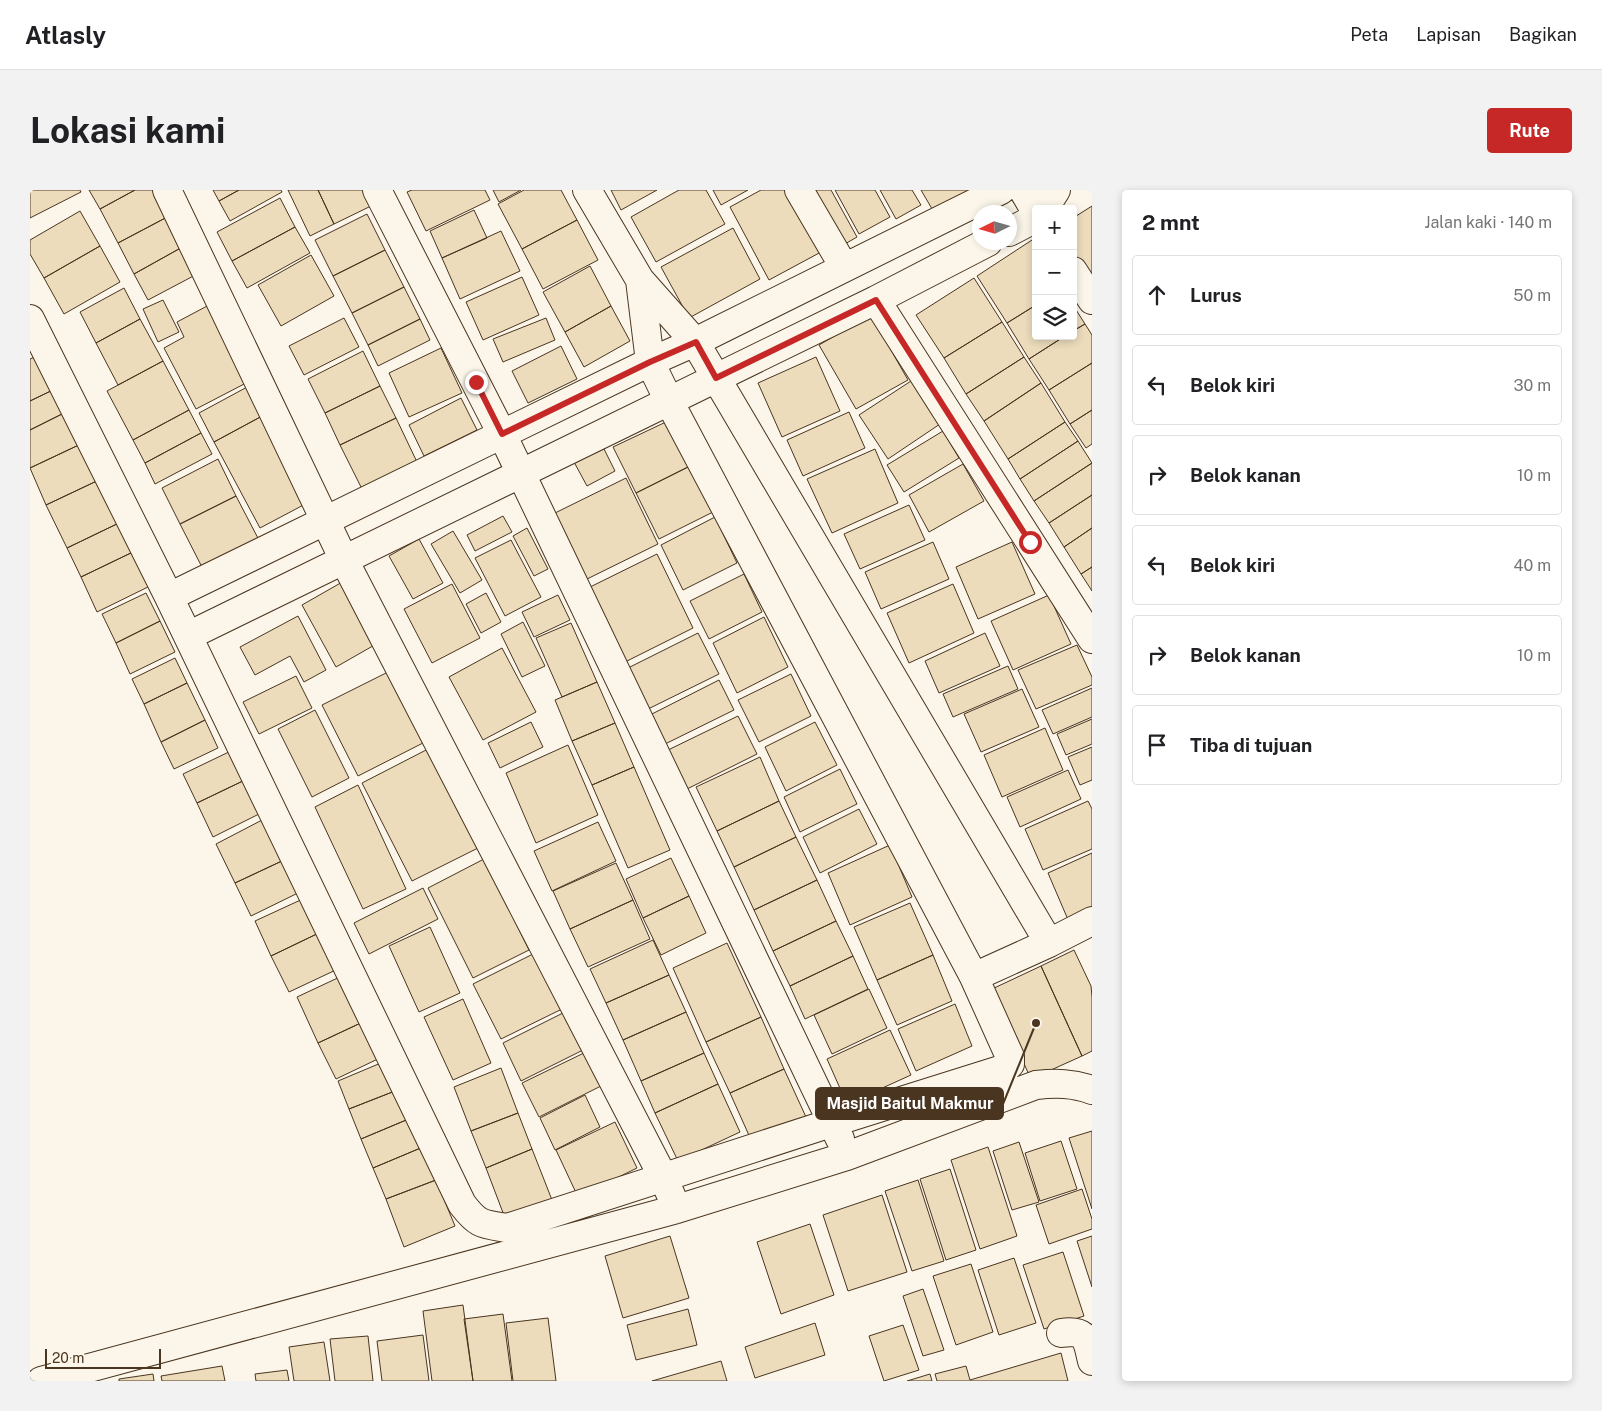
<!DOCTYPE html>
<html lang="id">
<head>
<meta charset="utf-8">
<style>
	:root { --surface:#fff; --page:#f2f2f2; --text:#202124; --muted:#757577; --line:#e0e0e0; --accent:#c62828 }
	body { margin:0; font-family:"Public Sans",sans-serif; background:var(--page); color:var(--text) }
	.controls { position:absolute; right:15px; top:15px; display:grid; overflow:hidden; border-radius:5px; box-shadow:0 2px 8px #0003 }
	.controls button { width:45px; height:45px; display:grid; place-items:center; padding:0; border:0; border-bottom:1px solid var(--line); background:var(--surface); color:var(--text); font:25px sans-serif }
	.compass { position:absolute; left:942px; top:15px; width:45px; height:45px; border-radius:50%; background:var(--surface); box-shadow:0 2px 8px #0003; rotate:265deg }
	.scale { position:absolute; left:15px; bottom:12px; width:116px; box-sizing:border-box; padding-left:5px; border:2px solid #4a3520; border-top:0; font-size:14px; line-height:18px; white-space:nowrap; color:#4a3520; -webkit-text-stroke:4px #fbf6e9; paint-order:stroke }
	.stop { position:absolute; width:15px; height:15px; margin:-11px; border:4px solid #c62828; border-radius:50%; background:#fff }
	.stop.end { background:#c62828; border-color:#fff; box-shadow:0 1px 5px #0008 }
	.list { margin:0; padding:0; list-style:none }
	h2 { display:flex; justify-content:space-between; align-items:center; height:65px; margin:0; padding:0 20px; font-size:21px }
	h2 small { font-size:16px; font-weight:400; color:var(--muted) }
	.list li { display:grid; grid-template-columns:32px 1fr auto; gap:15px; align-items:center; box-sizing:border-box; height:80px; margin:0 10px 10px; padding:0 10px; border:1px solid var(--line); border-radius:5px }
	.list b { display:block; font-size:19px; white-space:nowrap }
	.list em { font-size:16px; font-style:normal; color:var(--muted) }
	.icon { flex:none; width:28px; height:28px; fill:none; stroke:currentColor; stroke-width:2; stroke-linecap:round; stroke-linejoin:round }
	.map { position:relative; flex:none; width:1062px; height:1191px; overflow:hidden; border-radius:5px }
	header { display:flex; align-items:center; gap:30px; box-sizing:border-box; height:70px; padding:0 25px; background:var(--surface); border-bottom:1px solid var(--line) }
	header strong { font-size:24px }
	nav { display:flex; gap:28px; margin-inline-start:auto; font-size:18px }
	.intro { display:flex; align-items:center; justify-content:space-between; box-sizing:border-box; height:120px; padding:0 30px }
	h1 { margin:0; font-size:35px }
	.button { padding:12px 22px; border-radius:5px; background:var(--accent); color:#fff; font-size:18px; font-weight:700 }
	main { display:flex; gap:30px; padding:0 30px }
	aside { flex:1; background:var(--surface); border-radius:5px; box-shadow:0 2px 8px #0003 }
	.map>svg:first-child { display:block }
	.building { fill:#ecdcbc; stroke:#4a3520 }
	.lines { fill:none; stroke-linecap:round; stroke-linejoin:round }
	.street-casing { stroke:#4a3520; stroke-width:30 }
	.street { stroke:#fbf6e9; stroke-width:28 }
	.route { stroke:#c62828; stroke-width:6 }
	.leader { fill:none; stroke:#4a3520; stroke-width:2 }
	.callout-dot { fill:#4a3520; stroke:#fbf6e9; stroke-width:2 }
	.callout { fill:#4a3520; stroke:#4a3520; stroke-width:2 }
	.callout-label { font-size:16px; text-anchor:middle; font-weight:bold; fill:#fff }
</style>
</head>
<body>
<header>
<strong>Atlasly</strong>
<nav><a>Peta</a><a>Lapisan</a><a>Bagikan</a></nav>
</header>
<div class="intro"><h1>Lokasi kami</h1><a class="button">Rute</a></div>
<main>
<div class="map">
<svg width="1062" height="1191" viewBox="0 0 1062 1191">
	<rect width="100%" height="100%" fill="#fbf6e9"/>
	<!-- building -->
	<path class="building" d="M 0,0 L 50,0 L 51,2 L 0,28 Z
		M 59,0 L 105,0 L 70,19 Z
		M 105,0 L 127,0 L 141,25 L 88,53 L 70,19 Z
		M 183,0 L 209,0 L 189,11 Z
		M 209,0 L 251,0 L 252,2 L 200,31 L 189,11 Z
		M 258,0 L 288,0 L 304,34 L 280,46 Z
		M 288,0 L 333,0 L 341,16 L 304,34 Z
		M 382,0 L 455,0 L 460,10 L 396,41 L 377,2 Z
		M 463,0 L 491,0 L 469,12 Z
		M 494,0 L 531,0 L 547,30 L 492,59 L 468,14 Z
		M 581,0 L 627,0 L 591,20 Z
		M 649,0 L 676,0 L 695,34 L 626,72 L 601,27 Z
		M 683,0 L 718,0 L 691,15 Z
		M 731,0 L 757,0 L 791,62 L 739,90 L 700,17 Z
		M 783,0 L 801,0 L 827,47 L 808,58 Z
		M 805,0 L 845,0 L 860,27 L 829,44 Z
		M 850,0 L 882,0 L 891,15 L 866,29 Z
		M 891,0 L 947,0 L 905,24 Z
		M 250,8 L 265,37 L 202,71 L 187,42 Z
		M 1062,16 L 1062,100 L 1043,72 L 1043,28 Z
		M 444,20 L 457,48 L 412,68 L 400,41 Z
		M 50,21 L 70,56 L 14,88 L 0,64 L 0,50 Z
		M 337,24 L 355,60 L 303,86 L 285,50 Z
		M 141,25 L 156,55 L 104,84 L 88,53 Z
		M 547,30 L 568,70 L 513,99 L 492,59 Z
		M 265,37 L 280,63 L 217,98 L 202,71 Z
		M 703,38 L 730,89 L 659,128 L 631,77 Z
		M 471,41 L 490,81 L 430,109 L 412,68 Z
		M 1002,50 L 1006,56 L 1006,115 L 977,133 L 947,86 Z
		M 156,55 L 171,82 L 118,110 L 104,84 Z
		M 70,56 L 90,92 L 34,124 L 14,88 Z
		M 355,60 L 374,97 L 322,123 L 303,86 Z
		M 281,65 L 304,106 L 251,136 L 228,95 Z
		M 560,76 L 581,116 L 535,142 L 513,102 Z
		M 492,87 L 509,125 L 453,150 L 436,112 Z
		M 944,88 L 972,132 L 914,168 L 886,125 Z
		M 374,97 L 390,129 L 338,155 L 322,123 Z
		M 94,98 L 110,129 L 66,153 L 50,122 Z
		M 133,110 L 149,142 L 128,152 L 113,119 Z
		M 179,115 L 218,192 L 166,219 L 134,158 L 154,147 L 147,132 Z
		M 1006,115 L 1006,146 L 1035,146 L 999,169 L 977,133 Z
		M 1043,115 L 1055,134 L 1043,141 Z
		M 581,116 L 600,151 L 554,177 L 535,142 Z
		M 841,125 L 878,190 L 826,219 L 789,155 Z
		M 314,128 L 329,157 L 274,185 L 259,156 Z
		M 516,128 L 525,150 L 473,172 L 463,149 Z
		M 110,129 L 133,171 L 88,195 L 66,153 Z
		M 390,129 L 400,150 L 348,176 L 338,155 Z
		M 972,132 L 994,167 L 936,204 L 914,168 Z
		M 1055,134 L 1062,145 L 1062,173 L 1019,200 L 999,169 L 1035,146 L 1043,146 L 1043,141 Z
		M 531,156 L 547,189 L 498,213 L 482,181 Z
		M 411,158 L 432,203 L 379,227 L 359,183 Z
		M 333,161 L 350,196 L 295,223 L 278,189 Z
		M 11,164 L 27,198 L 0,211 L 0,169 Z
		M 786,167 L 810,221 L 752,247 L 728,193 Z
		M 994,167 L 1011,193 L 954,231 L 936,204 Z
		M 133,171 L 159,220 L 103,250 L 77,201 Z
		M 1062,173 L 1062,220 L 1040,234 L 1019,200 Z
		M 881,191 L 910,234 L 858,269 L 829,225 Z
		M 1011,193 L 1035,232 L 978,269 L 954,231 Z
		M 219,196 L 234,225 L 184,252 L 169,223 Z
		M 350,196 L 366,228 L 310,255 L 295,223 Z
		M 27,198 L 38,221 L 0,240 L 0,211 Z
		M 431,208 L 447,240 L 394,266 L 379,235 Z
		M 159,220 L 171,243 L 115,273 L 103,250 Z
		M 1062,220 L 1062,254 L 1056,258 L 1040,234 Z
		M 38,221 L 53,253 L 0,278 L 0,240 Z
		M 819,222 L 835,258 L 773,286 L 757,250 Z
		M 234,225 L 281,311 L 230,338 L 184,252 Z
		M 366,228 L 387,272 L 332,299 L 310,255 Z
		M 638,231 L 660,276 L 606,303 L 583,257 Z
		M 1035,232 L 1048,251 L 990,289 L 978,269 Z
		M 913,241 L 929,268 L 874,302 L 857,275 Z
		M 171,243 L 182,264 L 125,294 L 115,273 Z
		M 1048,251 L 1062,273 L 1004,311 L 990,289 Z
		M 53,253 L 71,289 L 16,315 L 0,278 Z
		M 573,257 L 585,281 L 557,296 L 544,272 Z
		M 845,259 L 868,313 L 802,343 L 777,289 Z
		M 188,269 L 206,306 L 150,334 L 132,298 Z
		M 1062,273 L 1062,305 L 1019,333 L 1004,311 Z
		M 933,274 L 954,311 L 899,342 L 879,305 Z
		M 660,276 L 683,322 L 629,349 L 606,303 Z
		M 596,288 L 628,354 L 557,389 L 525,323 Z
		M 71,289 L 91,332 L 37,358 L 16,315 Z
		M 1062,305 L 1062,338 L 1034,357 L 1019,333 Z
		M 206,306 L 230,352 L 174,381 L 150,334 Z
		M 879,315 L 895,350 L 830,379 L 814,344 Z
		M 473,326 L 482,342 L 445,361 L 437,345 Z
		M 685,327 L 707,373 L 653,400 L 631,355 Z
		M 91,332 L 105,361 L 51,387 L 37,358 Z
		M 497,338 L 518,379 L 504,386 L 483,346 Z
		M 1062,338 L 1062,377 L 1051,384 L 1034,357 Z
		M 423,341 L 452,390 L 430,403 L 401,354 Z
		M 389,349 L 413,393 L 383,409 L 359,366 Z
		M 481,350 L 511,407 L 475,426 L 445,368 Z
		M 903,352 L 919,389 L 851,419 L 835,382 Z
		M 982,352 L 1005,404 L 948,429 L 926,377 Z
		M 105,361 L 122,395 L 67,422 L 51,387 Z
		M 627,364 L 663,438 L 593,473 L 556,399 Z
		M 1062,377 L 1062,401 L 1051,384 Z
		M 714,384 L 732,422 L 679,449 L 660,411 Z
		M 314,391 L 348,453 L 306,477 L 272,415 Z
		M 422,394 L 450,448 L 402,473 L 374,419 Z
		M 923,394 L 944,443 L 879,473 L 857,423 Z
		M 116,403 L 130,431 L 86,453 L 72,424 Z
		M 456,403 L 471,432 L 451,443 L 436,414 Z
		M 528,405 L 540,430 L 504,447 L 492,422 Z
		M 1019,405 L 1041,454 L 983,480 L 961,431 Z
		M 268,426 L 296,480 L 274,492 L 260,466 L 225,485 L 210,457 Z
		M 734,427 L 758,477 L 707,503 L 683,453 Z
		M 130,431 L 145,462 L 100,484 L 86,453 Z
		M 493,432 L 515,476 L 492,487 L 471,444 Z
		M 541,433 L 567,492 L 532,507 L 506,448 Z
		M 668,443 L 689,484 L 614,521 L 594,480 Z
		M 955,443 L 970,476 L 909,503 L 895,471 Z
		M 1047,455 L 1062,487 L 1062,495 L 1006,519 L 988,480 Z
		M 472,458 L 506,522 L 453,550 L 419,487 Z
		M 145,468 L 157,493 L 114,514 L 102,489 Z
		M 978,476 L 988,499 L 923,527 L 913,504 Z
		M 358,482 L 393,553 L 328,586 L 292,515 Z
		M 761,484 L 781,526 L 729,552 L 708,510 Z
		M 266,486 L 282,518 L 229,544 L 213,512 Z
		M 689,490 L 704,520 L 631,556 L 616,527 Z
		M 567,492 L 585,533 L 542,551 L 525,510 Z
		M 157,493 L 175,530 L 131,552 L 114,514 Z
		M 1062,498 L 1062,527 L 1023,544 L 1012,520 Z
		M 992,499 L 1009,537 L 951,562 L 934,524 Z
		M 285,520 L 319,588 L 282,607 L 248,539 Z
		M 708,526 L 727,564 L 655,600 L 636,561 Z
		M 1062,529 L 1062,554 L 1036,565 L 1027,544 Z
		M 175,530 L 188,558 L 144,579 L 131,552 Z
		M 501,532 L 513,557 L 470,578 L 458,553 Z
		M 785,532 L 807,575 L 756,601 L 735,557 Z
		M 585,533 L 604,577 L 562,595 L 542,551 Z
		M 1015,538 L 1033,580 L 972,607 L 954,565 Z
		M 538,555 L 568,625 L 506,653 L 476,583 Z
		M 1062,557 L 1062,590 L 1050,595 L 1038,567 Z
		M 398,559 L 448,658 L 382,691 L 332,593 Z
		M 203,560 L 217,589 L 167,613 L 153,584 Z
		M 730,567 L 749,611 L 687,641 L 666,597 Z
		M 604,577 L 640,660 L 598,678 L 562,595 Z
		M 810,579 L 827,614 L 770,642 L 754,607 Z
		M 1038,580 L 1051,609 L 990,637 L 977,607 Z
		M 217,589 L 233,622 L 183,647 L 167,613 Z
		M 328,595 L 376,699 L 333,719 L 285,617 Z
		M 749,611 L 766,647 L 704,677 L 687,641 Z
		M 1058,611 L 1062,619 L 1062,659 L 1013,680 L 995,639 Z
		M 829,619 L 847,654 L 790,683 L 773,647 Z
		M 234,629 L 254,670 L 205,693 L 186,654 Z
		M 568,632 L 586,671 L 522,701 L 504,661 Z
		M 766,647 L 787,690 L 724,720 L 704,677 Z
		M 860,655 L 882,707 L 820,735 L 798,683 Z
		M 1062,663 L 1062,721 L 1039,732 L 1018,683 Z
		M 641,668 L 659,706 L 613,728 L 596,689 Z
		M 454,669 L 499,760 L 443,788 L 398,698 Z
		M 254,670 L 270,702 L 221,726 L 205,693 Z
		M 586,673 L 603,710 L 540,739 L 523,701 Z
		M 787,690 L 806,731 L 743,761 L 724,720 Z
		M 393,698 L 408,729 L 339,764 L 324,733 Z
		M 659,706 L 676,743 L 631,765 L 613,728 Z
		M 277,707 L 293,741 L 241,766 L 225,731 Z
		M 603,710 L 620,749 L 558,777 L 540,739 Z
		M 880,713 L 903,765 L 847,790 L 824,737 Z
		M 806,731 L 823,766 L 760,796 L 743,761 Z
		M 400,737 L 430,803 L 389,822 L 359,756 Z
		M 293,741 L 310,778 L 259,802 L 241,766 Z
		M 623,750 L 639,785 L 576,813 L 560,779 Z
		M 697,753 L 731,827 L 676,852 L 643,778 Z
		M 1044,760 L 1061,796 L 1062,807 L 1062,861 L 1052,866 L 1011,776 Z
		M 507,762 L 534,818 L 471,849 L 443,794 Z
		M 903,765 L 922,811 L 867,835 L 847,790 Z
		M 823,766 L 838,799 L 775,829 L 760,796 Z
		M 1011,776 L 1052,866 L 1001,889 L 960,800 Z
		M 314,785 L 335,831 L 288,853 L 267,807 Z
		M 639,785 L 656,822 L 593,850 L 576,813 Z
		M 839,799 L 857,838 L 802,864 L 784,825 Z
		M 433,809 L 461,873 L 423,890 L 394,827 Z
		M 925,814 L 942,856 L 886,881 L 868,839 Z
		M 537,821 L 555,859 L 491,891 L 473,853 Z
		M 656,822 L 674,863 L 611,891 L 593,850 Z
		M 731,827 L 754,879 L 700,903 L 676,852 Z
		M 335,831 L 352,867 L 306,889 L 288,853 Z
		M 860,840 L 881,885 L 817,914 L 797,869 Z
		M 556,862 L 573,895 L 509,927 L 492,893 Z
		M 674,863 L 688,894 L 625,923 L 611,891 Z
		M 358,870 L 370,899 L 319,919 L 308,891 Z
		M 471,878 L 488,923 L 441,941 L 424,897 Z
		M 754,879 L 776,927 L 722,952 L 700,903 Z
		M 688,894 L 710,942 L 648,971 L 625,923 Z
		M 370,899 L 381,928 L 331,949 L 319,919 Z
		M 555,905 L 570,937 L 525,960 L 510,928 Z
		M 488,923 L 502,959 L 456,978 L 441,941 Z
		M 381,928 L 393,957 L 343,978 L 331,949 Z
		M 585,932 L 607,978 L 548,1007 L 526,960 Z
		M 1062,941 L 1062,1019 L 1039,948 Z
		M 1031,951 L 1047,999 L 1010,1011 L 995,963 Z
		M 989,952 L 1009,1012 L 982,1020 L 963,961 Z
		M 393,957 L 406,990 L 356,1009 L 343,978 Z
		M 958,957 L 987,1046 L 950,1059 L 921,970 Z
		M 502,959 L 522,1010 L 475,1028 L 456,978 Z
		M 920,979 L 946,1060 L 916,1070 L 890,989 Z
		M 406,990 L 425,1036 L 374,1057 L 356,1009 Z
		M 888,990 L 914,1071 L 882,1081 L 855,1001 Z
		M 1052,999 L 1062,1029 L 1062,1039 L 1019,1054 L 1006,1015 Z
		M 852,1005 L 877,1082 L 818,1101 L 793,1025 Z
		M 780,1034 L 804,1105 L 751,1124 L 727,1052 Z
		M 640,1046 L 659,1108 L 593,1128 L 575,1066 Z
		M 1062,1046 L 1062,1097 L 1047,1051 Z
		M 1033,1062 L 1054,1126 L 1014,1139 L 993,1075 Z
		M 984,1068 L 1006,1133 L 969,1145 L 948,1080 Z
		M 941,1074 L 963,1142 L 926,1155 L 903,1086 Z
		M 893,1099 L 914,1160 L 893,1166 L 873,1106 Z
		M 433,1115 L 443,1191 L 402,1191 L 393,1121 Z
		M 658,1119 L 667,1155 L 606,1170 L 597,1135 Z
		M 473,1124 L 482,1191 L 443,1191 L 434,1129 Z
		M 518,1128 L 526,1191 L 483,1191 L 476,1133 Z
		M 785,1133 L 795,1165 L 725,1188 L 715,1157 Z
		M 873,1135 L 889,1180 L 854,1191 L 839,1146 Z
		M 393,1145 L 399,1191 L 352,1191 L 347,1151 Z
		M 338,1146 L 343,1191 L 305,1191 L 300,1149 Z
		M 294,1152 L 300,1191 L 264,1191 L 259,1157 Z
		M 1031,1163 L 1038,1191 L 907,1191 L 905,1184 L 936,1176 L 940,1190 Z
		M 691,1171 L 697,1191 L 622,1191 Z
		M 192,1176 L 195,1191 L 132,1191 L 131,1186 Z
		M 257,1180 L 259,1191 L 226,1191 L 225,1184 Z
		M 123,1184 L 124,1191 L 89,1191 L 89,1189 Z
		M 900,1184 L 902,1191 L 877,1191 Z"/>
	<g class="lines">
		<!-- street casing -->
		<g class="street-casing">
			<path id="street" d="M 137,0 L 314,370 L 633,987 L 647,1019
				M 347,0 L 472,244 L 810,949
				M 557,0 L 610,90 L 665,152 L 1019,753
				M 769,0 L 814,77
				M 993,0 L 1006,22
				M 1014,19 L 1026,0
				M 979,42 L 1006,28
				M 1043,81 L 1062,110
				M 846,110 L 1062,449
				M 0,129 L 139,407 L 432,1014 C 448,1035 452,1034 477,1038 L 801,933 L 976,878 L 980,874 L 980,867 L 944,787 L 639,211 L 620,172 L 610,90
				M 139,407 L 620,172 L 665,152 L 971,0
				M 158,446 L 846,110 L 958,52
				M 944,787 L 1019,753 L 1062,731
				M 1031,1143 C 1057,1139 1057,1150 1062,1171
				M 11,1191 L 647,1019 L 817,966 L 1006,895 C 1026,893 1043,893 1062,900"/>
		</g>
		<!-- street -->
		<use href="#street" class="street"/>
	</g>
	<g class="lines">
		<!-- route -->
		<path class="route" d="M 446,192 L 472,244 L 620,172 L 666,152 L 686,188 L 846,110 L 1000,352"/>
	</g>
	<!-- callouts -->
	<path class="leader" d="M1006 833L973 914"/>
	<circle class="callout-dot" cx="1006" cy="833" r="5"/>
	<rect class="callout" x="786" y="898" width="187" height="31" rx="5"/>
	<g class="callout-label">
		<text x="880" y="919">Masjid Baitul Makmur</text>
	</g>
</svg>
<div class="controls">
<button>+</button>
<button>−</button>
<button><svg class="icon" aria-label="layers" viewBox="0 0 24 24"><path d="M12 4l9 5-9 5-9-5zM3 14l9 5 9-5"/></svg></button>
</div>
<svg class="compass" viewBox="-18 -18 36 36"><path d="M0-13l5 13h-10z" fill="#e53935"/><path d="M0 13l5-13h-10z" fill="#757577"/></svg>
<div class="scale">20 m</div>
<div class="stop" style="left:1000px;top:352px"></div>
<div class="stop end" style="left:446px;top:192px"></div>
</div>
<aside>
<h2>2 mnt<small>Jalan kaki · 140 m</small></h2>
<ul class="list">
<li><svg class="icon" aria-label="ahead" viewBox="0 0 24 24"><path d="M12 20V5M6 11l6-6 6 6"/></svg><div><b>Lurus</b></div><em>50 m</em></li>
<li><svg class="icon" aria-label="left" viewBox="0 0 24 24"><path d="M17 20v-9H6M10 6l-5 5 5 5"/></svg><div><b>Belok kiri</b></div><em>30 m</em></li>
<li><svg class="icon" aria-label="right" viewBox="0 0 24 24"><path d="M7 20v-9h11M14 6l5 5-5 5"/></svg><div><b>Belok kanan</b></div><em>10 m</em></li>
<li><svg class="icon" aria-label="left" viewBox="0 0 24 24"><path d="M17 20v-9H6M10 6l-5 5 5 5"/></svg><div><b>Belok kiri</b></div><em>40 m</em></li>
<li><svg class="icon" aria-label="right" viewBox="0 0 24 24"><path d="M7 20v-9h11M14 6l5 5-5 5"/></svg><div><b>Belok kanan</b></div><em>10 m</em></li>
<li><svg class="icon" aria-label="arrive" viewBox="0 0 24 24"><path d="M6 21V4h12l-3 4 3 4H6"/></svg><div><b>Tiba di tujuan</b></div></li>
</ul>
</aside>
</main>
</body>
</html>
